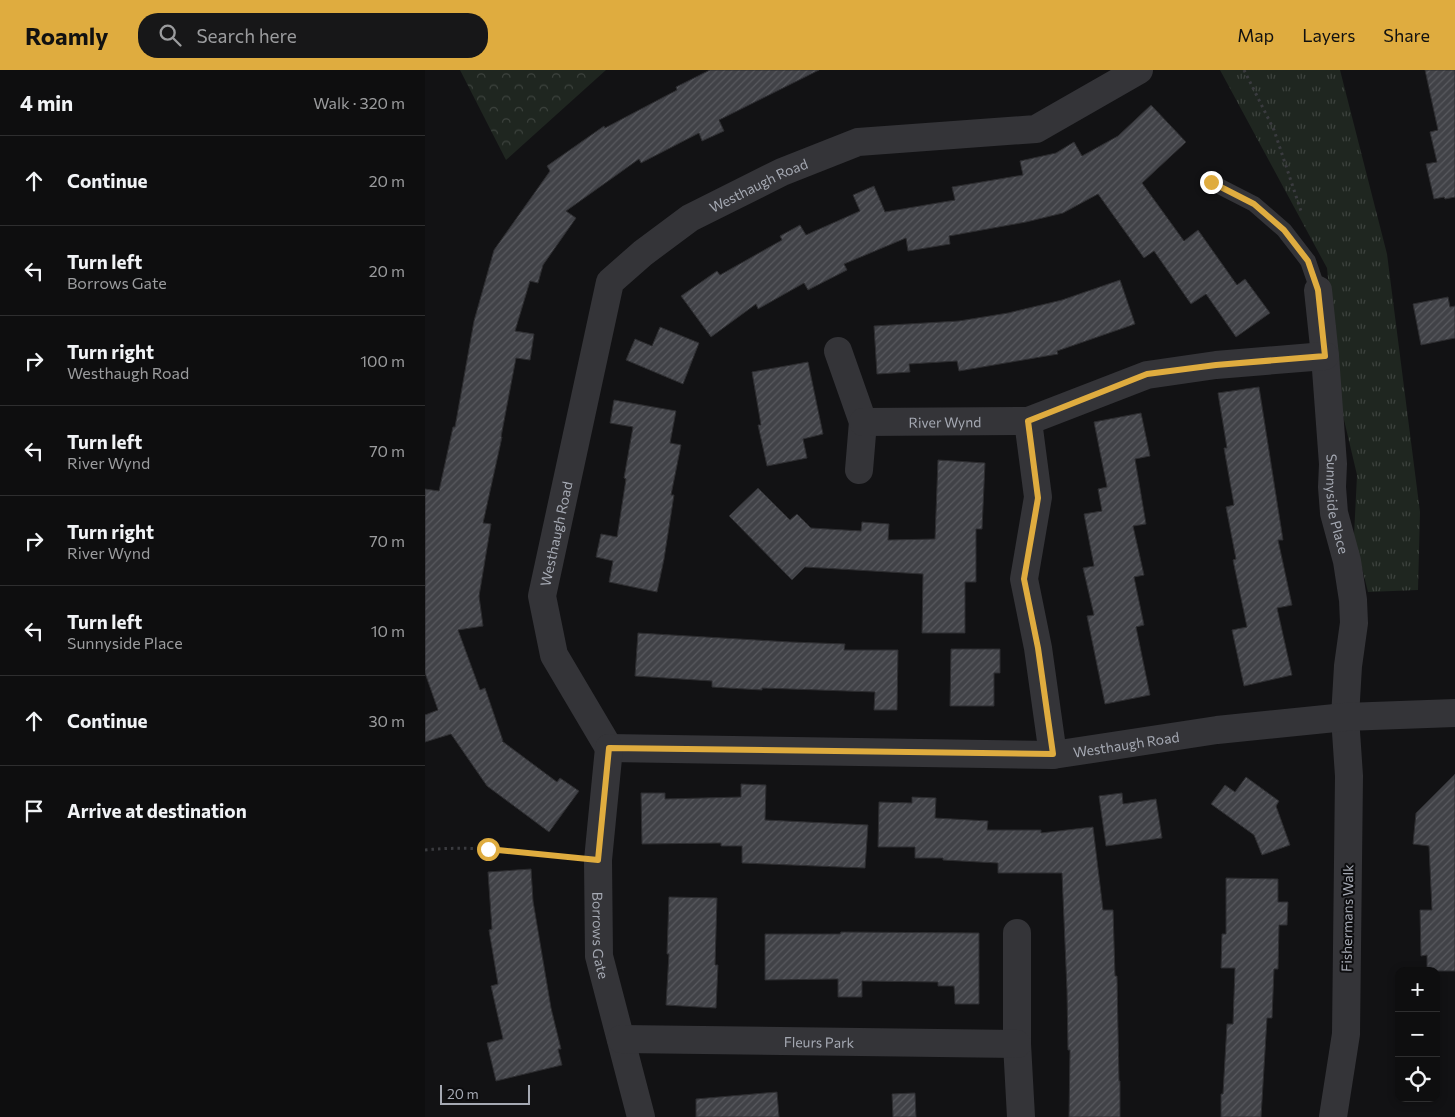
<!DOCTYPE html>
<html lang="en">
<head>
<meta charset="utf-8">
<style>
	:root { --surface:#0e0e0f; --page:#171718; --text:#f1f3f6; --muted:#9b9c9e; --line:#2e2e2f; --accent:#dfac3f }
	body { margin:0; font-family:Commissioner,sans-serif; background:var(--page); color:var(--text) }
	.controls { position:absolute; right:15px; bottom:15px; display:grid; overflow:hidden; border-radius:10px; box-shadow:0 2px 8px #0003 }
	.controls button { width:45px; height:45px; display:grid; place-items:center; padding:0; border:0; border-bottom:1px solid var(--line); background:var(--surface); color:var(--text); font:25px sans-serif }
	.scale { position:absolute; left:15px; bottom:12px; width:90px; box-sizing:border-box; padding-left:5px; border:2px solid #a5a9b3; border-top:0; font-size:14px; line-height:18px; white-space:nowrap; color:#a5a9b3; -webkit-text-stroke:4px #0d0d0f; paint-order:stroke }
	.stop { position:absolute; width:15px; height:15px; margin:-11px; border:4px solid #dfac3f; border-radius:50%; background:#fff }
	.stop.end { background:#dfac3f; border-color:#fff; box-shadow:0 1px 5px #0008 }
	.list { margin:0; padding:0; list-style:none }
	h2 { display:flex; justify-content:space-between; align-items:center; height:65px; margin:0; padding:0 20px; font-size:21px }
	h2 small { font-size:16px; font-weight:400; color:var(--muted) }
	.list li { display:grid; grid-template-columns:32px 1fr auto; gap:15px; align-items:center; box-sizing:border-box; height:90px; padding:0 20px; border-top:1px solid var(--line) }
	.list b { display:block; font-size:19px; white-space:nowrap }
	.list p { margin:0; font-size:16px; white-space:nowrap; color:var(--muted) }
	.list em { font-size:16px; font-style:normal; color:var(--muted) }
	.icon { flex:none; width:28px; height:28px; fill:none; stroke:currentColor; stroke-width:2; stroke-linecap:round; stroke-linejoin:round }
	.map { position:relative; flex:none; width:1030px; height:1047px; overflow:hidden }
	header { display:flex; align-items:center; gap:30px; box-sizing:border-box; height:70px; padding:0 25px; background:var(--accent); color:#111 }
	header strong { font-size:24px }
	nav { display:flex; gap:28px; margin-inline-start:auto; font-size:18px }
	.search { width:350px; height:45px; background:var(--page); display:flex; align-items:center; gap:12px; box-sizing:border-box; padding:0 18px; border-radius:20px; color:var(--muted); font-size:19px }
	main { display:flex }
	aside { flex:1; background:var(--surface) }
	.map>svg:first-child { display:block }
	.grass { fill:url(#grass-tufts) }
	.forest { fill:url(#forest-crowns) }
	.building { fill:url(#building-hatch); stroke:#2d2d30 }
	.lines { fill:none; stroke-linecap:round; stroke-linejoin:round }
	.path { stroke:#3a3b3f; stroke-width:3; stroke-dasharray:2.5 4; stroke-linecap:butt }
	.lane { stroke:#343438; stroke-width:16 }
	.street { stroke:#343438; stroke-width:28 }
	.route { stroke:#dfac3f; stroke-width:6 }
	.labels { text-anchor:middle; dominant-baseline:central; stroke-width:4; stroke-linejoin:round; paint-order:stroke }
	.street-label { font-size:14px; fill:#a5a9b3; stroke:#0d0d0f }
</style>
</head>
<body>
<header>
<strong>Roamly</strong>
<div class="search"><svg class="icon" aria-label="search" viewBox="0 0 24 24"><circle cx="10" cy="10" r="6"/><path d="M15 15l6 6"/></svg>Search here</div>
<nav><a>Map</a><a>Layers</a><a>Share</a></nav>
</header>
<main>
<aside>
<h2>4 min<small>Walk · 320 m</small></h2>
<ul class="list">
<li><svg class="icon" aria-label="ahead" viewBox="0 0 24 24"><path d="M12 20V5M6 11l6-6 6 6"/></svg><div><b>Continue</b></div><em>20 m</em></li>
<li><svg class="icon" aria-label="left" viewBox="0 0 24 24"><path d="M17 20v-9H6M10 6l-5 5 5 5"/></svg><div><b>Turn left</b><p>Borrows Gate</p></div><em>20 m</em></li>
<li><svg class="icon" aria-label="right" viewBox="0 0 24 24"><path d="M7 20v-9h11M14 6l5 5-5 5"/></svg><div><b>Turn right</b><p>Westhaugh Road</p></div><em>100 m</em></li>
<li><svg class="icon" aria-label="left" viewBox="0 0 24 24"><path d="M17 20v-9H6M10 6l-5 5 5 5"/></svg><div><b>Turn left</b><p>River Wynd</p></div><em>70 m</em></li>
<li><svg class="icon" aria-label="right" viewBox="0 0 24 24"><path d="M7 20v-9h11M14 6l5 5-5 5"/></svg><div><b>Turn right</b><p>River Wynd</p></div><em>70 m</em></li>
<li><svg class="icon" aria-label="left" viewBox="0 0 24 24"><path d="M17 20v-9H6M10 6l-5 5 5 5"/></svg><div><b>Turn left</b><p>Sunnyside Place</p></div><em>10 m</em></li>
<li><svg class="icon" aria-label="ahead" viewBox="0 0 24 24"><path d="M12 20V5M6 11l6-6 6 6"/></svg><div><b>Continue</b></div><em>30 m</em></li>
<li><svg class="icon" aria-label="arrive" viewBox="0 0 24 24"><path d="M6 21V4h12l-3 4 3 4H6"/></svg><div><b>Arrive at destination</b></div></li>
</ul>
</aside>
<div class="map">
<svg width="1030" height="1047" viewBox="0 0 1030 1047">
	<defs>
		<pattern id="grass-tufts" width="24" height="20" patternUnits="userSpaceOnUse" patternTransform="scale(1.25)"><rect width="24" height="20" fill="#1f2620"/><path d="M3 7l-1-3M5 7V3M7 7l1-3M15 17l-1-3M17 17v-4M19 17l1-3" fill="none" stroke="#3d433e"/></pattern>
		<pattern id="forest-crowns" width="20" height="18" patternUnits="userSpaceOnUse" patternTransform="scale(1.25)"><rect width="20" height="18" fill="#1f2620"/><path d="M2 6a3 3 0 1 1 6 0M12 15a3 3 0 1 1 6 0" fill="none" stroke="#3d433e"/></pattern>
		<pattern id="building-hatch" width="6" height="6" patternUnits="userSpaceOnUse" patternTransform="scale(1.25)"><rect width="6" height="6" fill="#414247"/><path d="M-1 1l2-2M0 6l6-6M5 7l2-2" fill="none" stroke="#595a5f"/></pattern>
	</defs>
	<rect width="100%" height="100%" fill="#121214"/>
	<!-- grass -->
	<path class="grass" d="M 795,0 L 915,0 L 962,184 L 995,442 L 993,520 L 943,522 L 929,466 L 932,405 L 916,337 L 902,198 Z"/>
	<!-- forest -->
	<path class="forest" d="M 35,0 L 181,0 L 81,90 Z"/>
	<!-- building -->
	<path class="building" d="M 285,0 L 394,0 L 294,50 L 299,61 L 277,71 L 274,63 L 216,93 L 214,89 L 141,141 L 151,148 L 118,195 L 113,213 L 105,211 L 90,261 L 109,264 L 105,290 L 91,288 L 76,367 L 77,367 L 58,453 L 66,454 L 54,526 L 58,556 L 33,560 L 55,620 L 60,618 L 78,671 L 77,671 L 132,712 L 135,708 L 154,721 L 124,762 L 62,716 L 26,664 L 0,672 L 0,645 L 13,640 L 0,603 L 0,419 L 14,421 L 28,357 L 30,357 L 49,251 L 69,180 L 125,101 L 122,96 L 179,56 L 180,58 L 252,20 L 251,17 Z
		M 1000,0 L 1030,0 L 1030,127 L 1020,129 L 1019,127 L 1009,129 L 1001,94 L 1012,92 L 1005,62 L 1013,60 Z
		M 726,35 L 761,72 L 717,113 L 759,171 L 773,160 L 812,215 L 820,209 L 845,243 L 811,267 L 781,224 L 766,234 L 729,181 L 719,188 L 673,124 L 638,143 L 601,152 L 524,166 L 525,174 L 483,181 L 481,168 L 419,194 L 422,200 L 383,220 L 379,213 L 333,239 L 331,234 L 286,267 L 256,226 L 292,201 L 295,205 L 357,170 L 355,166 L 375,155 L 381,165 L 435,141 L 428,125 L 449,116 L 460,142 L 530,130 L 527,117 L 598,105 L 595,91 L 631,83 L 649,72 L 657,86 L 693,66 Z
		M 695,210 L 710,254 L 632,281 L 633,284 L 534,301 L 532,291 L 484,294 L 485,302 L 452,304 L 449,256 L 534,251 L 583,243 L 637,230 Z
		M 1023,227 L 1025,237 L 1030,236 L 1030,268 L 996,275 L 988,234 Z
		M 235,257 L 274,273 L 258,314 L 201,290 L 210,269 L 227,276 Z
		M 383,292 L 398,364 L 378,369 L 382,388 L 342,396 L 333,355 L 336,355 L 327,302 Z
		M 834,317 L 858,470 L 853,470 L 867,535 L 852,538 L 867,605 L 819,616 L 807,560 L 822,557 L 808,490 L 811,489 L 801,437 L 809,435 L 799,378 L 802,378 L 793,323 Z
		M 189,330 L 251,341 L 245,373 L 256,375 L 246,425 L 249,425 L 239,489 L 232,522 L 184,512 L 188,491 L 171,487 L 176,464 L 192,467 L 201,409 L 199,408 L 208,357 L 185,353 Z
		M 716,343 L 725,386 L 710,389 L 721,454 L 708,456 L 719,505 L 709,507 L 719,555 L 711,557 L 725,625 L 680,634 L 662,546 L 669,545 L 658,498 L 669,496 L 659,444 L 677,441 L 673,419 L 682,417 L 669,352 Z
		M 513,390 L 560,393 L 557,459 L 551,459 L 551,512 L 540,512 L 540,563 L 497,563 L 498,504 L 380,497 L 367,510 L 304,446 L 333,418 L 365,450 L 372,444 L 386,458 L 436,461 L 437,452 L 464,454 L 463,470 L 510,469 Z
		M 213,563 L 365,572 L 420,574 L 419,580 L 473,580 L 472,640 L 449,640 L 450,622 L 337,618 L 337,620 L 287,617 L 287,611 L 210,606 Z
		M 526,579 L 575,579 L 575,603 L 569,603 L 569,636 L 525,636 Z
		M 1030,704 L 1030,901 L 1002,901 L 1002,885 L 996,886 L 995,840 L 1007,840 L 1004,776 L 988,774 L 991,743 Z
		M 821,707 L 854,731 L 851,736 L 865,775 L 837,785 L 829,765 L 786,734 L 800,715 L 810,722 Z
		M 316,714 L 341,715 L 340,750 L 443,755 L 440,798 L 317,793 L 317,776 L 296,776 L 296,773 L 217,774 L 216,723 L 240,723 L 240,729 L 316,727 Z
		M 697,723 L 698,734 L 731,729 L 737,768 L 681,776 L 674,726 Z
		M 487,727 L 511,728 L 510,748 L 563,751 L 562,760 L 616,760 L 616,763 L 668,757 L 678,840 L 688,840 L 690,906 L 692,906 L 694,1011 L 695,1011 L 695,1047 L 644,1047 L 645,980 L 643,980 L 642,920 L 637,803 L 573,803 L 573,793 L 518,790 L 518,788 L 490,788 L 490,777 L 453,777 L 454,732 L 487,733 Z
		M 106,799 L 108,831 L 126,938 L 136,979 L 133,979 L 137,995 L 71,1011 L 62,973 L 78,969 L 66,916 L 73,914 L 64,860 L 67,859 L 63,802 Z
		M 801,808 L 853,809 L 853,832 L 863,832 L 862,855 L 854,855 L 853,899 L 849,899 L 847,948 L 842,948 L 836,1047 L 796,1047 L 796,1024 L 798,1024 L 802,954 L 808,954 L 810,898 L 796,898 L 797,864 L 801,864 Z
		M 244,827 L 292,828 L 290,895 L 293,895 L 291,938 L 241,935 L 244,884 L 242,884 Z
		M 416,862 L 554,863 L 554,934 L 530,934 L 529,916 L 513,916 L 513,912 L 437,911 L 437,927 L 413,927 L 413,909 L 340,910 L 340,864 L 415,864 Z
		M 352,1022 L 354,1047 L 271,1047 L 271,1029 Z
		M 490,1023 L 491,1047 L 468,1047 L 467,1024 Z"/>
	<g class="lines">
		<!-- path -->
		<path class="path" d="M 819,0 L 849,60 L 877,144
			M 0,780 C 48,775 97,782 145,787"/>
		<!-- lane -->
		<path class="lane" d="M 786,112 L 829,134 L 859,160 L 883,191 L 893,220"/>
		<!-- street -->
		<g class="street">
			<path id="s1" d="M 893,220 L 900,286 L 908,394 L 907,417 L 909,443 L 922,491 L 928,530 L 929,553 L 923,596 L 920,647 L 924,706 L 921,964 L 908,1047"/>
			<path d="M 413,281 L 438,352 L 434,400"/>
			<path d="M 603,351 L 613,427 L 599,509 L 613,578 L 628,685"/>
			<path id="s2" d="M 438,352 L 603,351 L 722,305 L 791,295 L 900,286"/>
			<path id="s3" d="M 184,678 L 129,585 L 117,526 L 185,212 L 218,183 L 265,148 L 357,102 L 433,72 L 611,59 L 714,0"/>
			<path id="s4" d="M 184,678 L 628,685 L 792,660 L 920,647 L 1030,643"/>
			<path id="s5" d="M 184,678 L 173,790 L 174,886 L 216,1047"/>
			<path d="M 592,863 L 592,974 L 596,1047"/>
			<path id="s6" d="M 196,969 L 592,974"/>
		</g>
	</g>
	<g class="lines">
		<!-- route -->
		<path class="route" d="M 63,779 L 173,790 L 184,678 L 628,684 L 613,578 L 599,509 L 613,428 L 603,351 L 722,304 L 791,295 L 900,286 L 893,220 L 883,191 L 859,160 L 829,134 L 786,112"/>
	</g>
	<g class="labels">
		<!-- street labels -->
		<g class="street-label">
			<text stroke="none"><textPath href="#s3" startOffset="668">Westhaugh Road</textPath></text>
			<text stroke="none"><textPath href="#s2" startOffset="82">River Wynd</textPath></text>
			<text stroke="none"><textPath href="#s1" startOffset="215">Sunnyside Place</textPath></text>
			<text stroke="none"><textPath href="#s3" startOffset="232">Westhaugh Road</textPath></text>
			<text stroke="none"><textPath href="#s4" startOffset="518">Westhaugh Road</textPath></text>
			<text transform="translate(922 848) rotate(-89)">Fishermans Walk</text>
			<text stroke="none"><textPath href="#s5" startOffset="188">Borrows Gate</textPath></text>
			<text stroke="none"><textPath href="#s6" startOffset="198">Fleurs Park</textPath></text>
		</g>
	</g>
</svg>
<div class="controls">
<button>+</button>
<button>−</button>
<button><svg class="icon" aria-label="locate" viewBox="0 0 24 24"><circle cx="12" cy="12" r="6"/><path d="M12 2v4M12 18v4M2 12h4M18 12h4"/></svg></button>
</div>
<div class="scale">20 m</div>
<div class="stop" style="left:63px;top:779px"></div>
<div class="stop end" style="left:786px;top:112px"></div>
</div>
</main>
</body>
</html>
